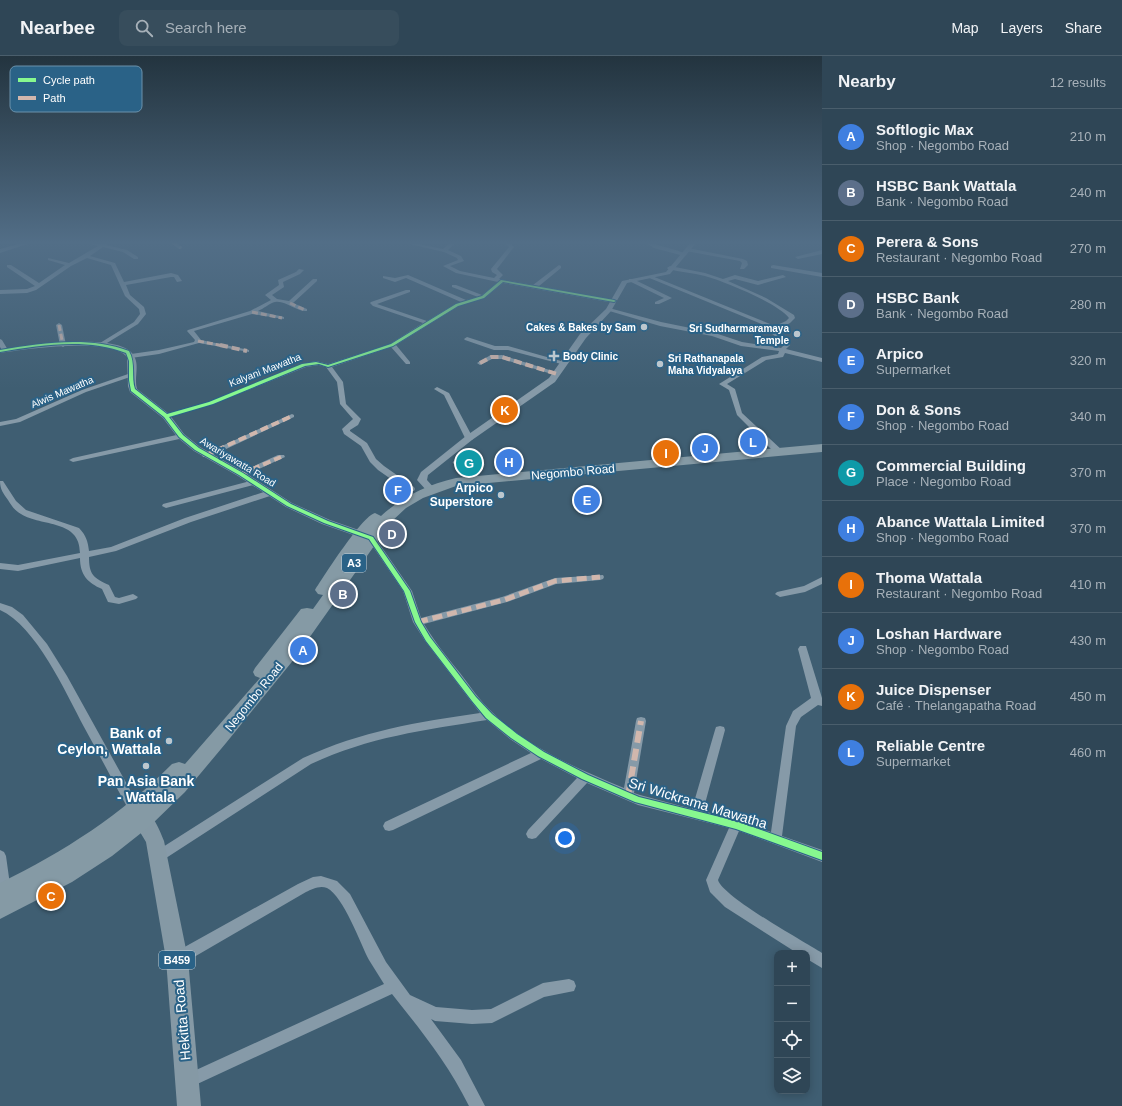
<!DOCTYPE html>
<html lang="en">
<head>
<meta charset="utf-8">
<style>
	:root { --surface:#2f4656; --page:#374d5c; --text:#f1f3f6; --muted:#a7b1b9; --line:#4a5e6c; --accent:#8abfa5 }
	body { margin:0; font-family:Arial,sans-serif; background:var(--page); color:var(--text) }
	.controls { position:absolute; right:12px; bottom:12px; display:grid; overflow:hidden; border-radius:8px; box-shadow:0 2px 10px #0003 }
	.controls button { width:36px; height:36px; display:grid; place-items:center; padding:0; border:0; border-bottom:1px solid var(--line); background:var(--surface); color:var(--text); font:20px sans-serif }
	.you { position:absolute; left:565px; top:782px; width:14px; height:14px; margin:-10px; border:3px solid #fff; border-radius:50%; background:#1a73e8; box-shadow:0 0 0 6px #1a73e833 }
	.badge { display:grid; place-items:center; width:26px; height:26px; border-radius:50%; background:var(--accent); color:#fff; font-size:13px; font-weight:700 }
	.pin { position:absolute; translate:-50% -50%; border:2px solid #fff; box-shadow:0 1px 4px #0006 }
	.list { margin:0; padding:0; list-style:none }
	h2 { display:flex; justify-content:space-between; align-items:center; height:52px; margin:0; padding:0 16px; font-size:17px }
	h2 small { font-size:13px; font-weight:400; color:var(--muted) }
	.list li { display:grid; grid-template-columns:26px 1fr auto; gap:12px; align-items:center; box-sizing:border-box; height:56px; padding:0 16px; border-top:1px solid var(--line) }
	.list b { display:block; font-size:15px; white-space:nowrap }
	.list p { margin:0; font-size:13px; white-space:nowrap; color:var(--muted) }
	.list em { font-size:13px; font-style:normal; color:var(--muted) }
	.icon { flex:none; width:22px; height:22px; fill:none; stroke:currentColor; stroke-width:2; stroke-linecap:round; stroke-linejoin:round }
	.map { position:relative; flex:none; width:822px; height:1050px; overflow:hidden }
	header { display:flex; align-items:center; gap:24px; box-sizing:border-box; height:56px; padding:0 20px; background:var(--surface); border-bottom:1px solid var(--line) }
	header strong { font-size:19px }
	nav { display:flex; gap:22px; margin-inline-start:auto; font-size:14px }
	.search { width:280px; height:36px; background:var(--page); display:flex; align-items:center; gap:10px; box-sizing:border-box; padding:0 14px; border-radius:8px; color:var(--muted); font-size:15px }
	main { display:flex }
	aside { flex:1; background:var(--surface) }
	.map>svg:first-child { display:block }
	.building { fill:#677d8c; stroke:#99aab6 }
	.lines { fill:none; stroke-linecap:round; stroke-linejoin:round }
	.minor { fill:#869aa8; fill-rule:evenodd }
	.tertiary { fill:#869aa8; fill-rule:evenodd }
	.primary { fill:#8599a5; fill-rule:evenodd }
	.trunk { fill:#859aa5; fill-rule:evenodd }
	.quiet-far3 { stroke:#d1b7ad; stroke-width:3; stroke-dasharray:6 3; stroke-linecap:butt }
	.quiet-far2 { stroke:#d1b7ad; stroke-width:4; stroke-dasharray:8 4; stroke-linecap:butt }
	.quiet-far1 { stroke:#d1b7ad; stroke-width:5; stroke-dasharray:10 5; stroke-linecap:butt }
	.quiet { stroke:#d1b7ad; stroke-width:6; stroke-dasharray:12 6; stroke-linecap:butt }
	.cycleway-casing { stroke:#2a6287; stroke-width:2 }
	.cycleway { fill:#87f88f; fill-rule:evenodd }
	.poi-dot { fill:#bcc7ce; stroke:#2a6287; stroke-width:1.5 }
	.labels { text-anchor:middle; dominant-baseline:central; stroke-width:4; stroke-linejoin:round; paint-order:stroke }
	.far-poi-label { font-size:10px; font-weight:bold; fill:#fff; stroke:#2a6287; text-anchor:end }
	.far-street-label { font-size:10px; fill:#fff; stroke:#2a6287 }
	.shield { fill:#2a6287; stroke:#bfd0db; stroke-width:1 }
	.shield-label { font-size:11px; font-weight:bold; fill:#fff }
	.street-label { font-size:12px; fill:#fff; stroke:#2a6287 }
	.poi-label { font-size:12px; font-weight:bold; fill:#fff; stroke:#2a6287; text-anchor:end }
	.near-poi-label { font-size:14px; font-weight:bold; fill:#fff; stroke:#2a6287; text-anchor:end }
	.near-street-label { font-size:14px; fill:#fff; stroke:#2a6287 }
	.key { fill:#2a6287; stroke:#6a91ab; stroke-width:1 }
	.key-label { font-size:11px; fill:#fff }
</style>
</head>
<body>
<header>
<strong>Nearbee</strong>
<div class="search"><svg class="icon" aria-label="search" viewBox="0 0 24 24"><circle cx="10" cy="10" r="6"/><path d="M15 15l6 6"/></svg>Search here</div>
<nav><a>Map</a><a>Layers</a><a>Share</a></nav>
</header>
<main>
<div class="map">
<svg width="822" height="1050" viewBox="0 0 822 1050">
	<rect width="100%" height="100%" fill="#3f5e72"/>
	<!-- building -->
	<path class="building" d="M 480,402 L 484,409 L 457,412 L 453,406 Z"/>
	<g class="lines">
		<!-- minor -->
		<path class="minor" d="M 26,186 L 33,186 L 0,197 L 0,193 Z
			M 44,186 L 57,186 C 54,188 46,188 44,186 Z
			M 83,186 L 101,188 L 105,186 L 110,186 L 106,189 L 127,194 L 138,201 L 138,203 L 134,203 L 123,196 L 103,191 L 90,200 L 115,207 L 124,226 L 171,217 L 178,219 L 182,225 L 177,226 L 174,221 L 171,221 L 126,229 L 130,239 L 144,251 L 146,258 L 138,268 L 102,290 L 99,288 L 100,287 L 134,266 L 140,258 L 139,253 L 125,240 L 111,209 L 87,202 L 71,210 L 36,234 L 27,237 L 0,238 L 0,234 L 27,233 L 35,230 L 7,211 L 7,209 L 11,209 L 39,227 L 65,209 L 48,204 L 48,202 L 69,207 L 98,190 Z
			M 170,186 L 175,186 L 183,192 L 179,193 Z
			M 401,186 L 409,186 L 443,193 L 451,186 L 456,186 L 448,194 L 461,200 L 464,205 L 450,210 L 460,215 L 494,222 L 497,219 L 492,216 L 491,213 L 509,191 L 504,186 L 509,186 L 514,191 L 497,213 L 503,219 L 499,223 L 533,229 L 559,209 L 561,210 L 561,212 L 539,230 L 617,245 L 614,247 L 503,227 L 485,242 L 459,250 L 396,289 L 410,306 L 410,308 L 406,308 L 391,291 L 332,311 L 343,326 L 346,348 L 361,363 L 358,369 L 350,374 L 350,375 L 367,387 L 376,403 L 384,410 L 414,431 L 415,433 L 414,435 L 408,435 L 378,414 L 370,406 L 361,390 L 344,378 L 342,373 L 353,363 L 340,348 L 337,326 L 326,311 L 319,309 L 306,311 L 213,348 L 168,361 L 164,361 L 164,359 L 209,346 L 302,308 L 316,305 L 328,308 L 390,288 L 423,267 L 373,250 L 370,247 L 371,246 L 406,234 L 410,234 L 410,236 L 377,248 L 427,265 L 455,248 L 461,246 L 406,222 L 395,226 L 383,222 L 383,220 L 395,222 L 408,219 L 466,244 L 478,241 L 452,231 L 452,229 L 456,229 L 482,239 L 498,226 L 456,217 L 443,210 L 458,204 L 457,202 L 444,196 Z
			M 645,186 C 649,186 683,196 687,198 L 684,200 L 654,192 Z
			M 777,186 L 795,186 L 778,188 L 776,187 Z
			M 688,192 L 743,203 L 747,205 L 748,209 L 744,213 L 740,213 L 742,207 L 740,205 L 686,195 L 686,193 Z
			M 822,194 L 822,198 L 798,203 L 795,201 Z
			M 773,209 L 822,217 L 822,221 L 771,212 L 771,210 Z
			M 670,210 L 705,217 L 723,223 L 735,219 L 758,225 L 783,219 L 786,221 L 758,229 L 735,223 L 728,225 L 766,242 L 794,259 L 795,262 L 790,267 L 775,275 L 787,284 L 790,289 L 786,293 L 822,302 L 822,306 L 785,297 L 783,301 L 766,304 L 727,328 L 735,333 L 742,357 L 783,395 L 783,399 L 777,399 L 737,359 L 729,334 L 719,328 L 762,301 L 778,298 L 779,295 L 741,290 L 712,280 L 660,270 L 606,254 L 609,252 L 661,266 L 715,277 L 742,286 L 781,292 L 784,289 C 781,282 772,280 769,274 L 771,272 L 647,221 L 652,220 L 775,270 L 786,265 L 789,262 C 778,247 723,225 705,220 C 693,217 680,216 668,213 L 667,212 Z
			M 299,213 L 304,214 L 300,218 L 283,226 L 284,231 L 272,239 L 277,243 L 289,245 L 313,223 L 317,223 L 317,225 L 293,247 L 307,253 L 307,255 C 296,256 286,244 275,246 C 270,247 263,253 258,255 L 284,261 L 284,263 L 252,258 L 194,275 L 201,284 L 249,294 L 249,296 L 199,287 L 159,298 L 131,302 L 128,300 L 131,298 L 159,294 L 194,286 L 195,284 L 187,275 L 188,274 L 250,255 L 271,244 L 265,239 L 279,229 L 278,224 L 296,216 Z
			M 629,223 L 633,223 L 672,242 L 659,248 L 655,248 L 655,246 L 664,242 L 629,225 Z
			M 59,267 L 62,269 L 66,289 L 63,291 L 60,289 L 56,269 Z
			M 467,281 L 495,290 L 508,290 L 568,307 L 565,309 L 508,294 L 494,294 L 465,284 L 464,283 Z
			M 0,283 L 2,284 L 8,294 L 7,295 L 2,294 L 0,291 Z
			M 502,299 L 559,317 L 560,318 L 555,319 L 502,303 L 492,303 L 480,309 L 477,307 L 489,300 Z
			M 131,317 L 134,319 L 133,320 L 86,336 L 20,366 L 0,370 L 0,366 L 16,363 L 82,334 Z
			M 437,331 L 449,337 L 473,382 L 472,384 L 469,384 L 465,382 L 444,339 L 434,333 Z
			M 292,358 L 294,359 L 294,361 L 209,401 L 203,401 L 202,399 Z
			M 181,378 L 184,378 L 184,382 L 73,406 L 69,404 L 73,402 Z
			M 278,399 L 284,399 L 285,401 L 244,420 L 238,420 L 237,418 Z
			M 254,424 L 258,426 L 257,428 L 166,452 L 162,450 L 163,448 Z
			M 0,425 L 3,425 L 16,445 L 26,454 L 79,472 C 86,479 88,486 89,495 L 111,491 L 185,462 L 267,435 L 273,435 L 274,437 L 273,439 L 191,466 L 116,495 L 89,501 C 89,518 93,522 109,529 L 115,541 L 119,542 L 133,538 L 138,541 L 136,543 L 119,548 L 108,546 L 102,533 C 88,527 80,519 80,502 L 18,515 L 0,513 L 0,507 L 18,509 L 80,497 C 80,463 42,471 21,458 C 15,455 11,449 8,444 C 3,437 0,433 0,425 Z
			M 371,479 L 374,480 L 412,535 L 421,562 L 502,541 L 555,522 L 603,519 L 604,521 L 603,523 L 600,524 L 556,528 L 507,546 L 424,568 C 434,585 447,601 460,617 C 470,630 480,645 493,657 C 529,692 578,713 624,732 L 636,665 L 637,662 L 641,661 L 645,662 L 646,665 L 634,737 L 640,739 L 692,753 L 715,674 L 716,671 L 720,670 L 724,671 L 725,674 L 703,755 L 736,764 L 771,776 L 786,670 L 793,655 L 811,642 L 798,593 L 800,590 L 806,590 L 822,642 L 822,650 L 818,649 L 801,661 L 796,670 L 782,780 L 822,794 L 822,806 L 739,775 L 718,824 C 723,841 803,885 822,897 L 822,912 L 807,903 L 807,897 L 797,897 L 725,851 L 710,836 L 706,824 L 729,772 L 638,749 L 587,727 L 536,782 L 532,783 L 528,782 L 526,778 L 528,774 L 577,722 L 541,703 L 393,774 L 389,775 L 385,774 L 383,770 L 385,766 L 531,697 L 510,683 L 487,664 C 424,674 369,681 311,708 L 163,804 L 159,806 L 155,804 L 153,800 L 155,796 L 303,702 C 362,675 417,666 480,657 L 425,585 L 413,566 L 403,535 L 367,482 Z
			M 822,521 L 822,528 L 805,536 L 780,541 L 775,538 L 777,536 L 804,530 Z
			M 0,547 L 12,551 L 23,559 L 47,588 L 67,620 L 139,750 L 141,754 L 139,758 L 135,759 L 131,758 C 115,729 100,700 84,671 C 66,637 36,570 0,554 Z
			M 0,794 L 4,796 L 6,800 L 11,836 L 10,840 L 5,842 L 0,839 Z
			M 321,820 L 337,825 L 350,838 L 386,906 L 410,939 L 436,951 L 472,954 L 491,953 L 543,927 L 569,923 L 574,925 L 576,930 L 574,935 L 544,941 L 492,967 L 472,968 L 435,965 L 431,963 L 461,1004 L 485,1050 L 469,1050 C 447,1006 422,976 392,938 L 193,1030 L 188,1033 L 183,1030 L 180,1025 L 183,1020 L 384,928 C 379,920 374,912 369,904 C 360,887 344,841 327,832 C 320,829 312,833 306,836 L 182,908 L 177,910 L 172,908 L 170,903 L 172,898 L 298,828 L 313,821 Z"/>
		<!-- tertiary -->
		<path class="tertiary" d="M 691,186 L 697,186 L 670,218 L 627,227 L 611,255 L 586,282 L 555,326 L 472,384 L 428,419 L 427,424 L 435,433 L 433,435 L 427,435 L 417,424 L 421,416 L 466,380 L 549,322 L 580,278 L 606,253 L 622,225 L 666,216 Z
			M 68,286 C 84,286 128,283 135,302 C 139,311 134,323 137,333 L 169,358 L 184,378 L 200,391 L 244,416 L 292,447 L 330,464 L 373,479 L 374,481 L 369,484 L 365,483 L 322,468 L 286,451 L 238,420 L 194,395 L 178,382 L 163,362 L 130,336 L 128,330 L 127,301 C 111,281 25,293 0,297 L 0,293 Z"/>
		<!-- primary -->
		<path class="primary" d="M 137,748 C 151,753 159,772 164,785 L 188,903 L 201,1050 L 177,1050 L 166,903 L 146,786 L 128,756 L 131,750 Z"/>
		<!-- trunk -->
		<path class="trunk" d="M 822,388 L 822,396 L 456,430 L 423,442 L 406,452 L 391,466 L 295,602 L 226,687 L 185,736 L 150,770 L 112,800 L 72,826 L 0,863 L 0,827 C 64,796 122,758 172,708 L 179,706 L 185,708 L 260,622 L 255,620 L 253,616 L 255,612 L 301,553 L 307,552 L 313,553 L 323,539 L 318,538 L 315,534 C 324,520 362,460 375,457 L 381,460 C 403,440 427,429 456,422 Z"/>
		<!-- quiet-far3 -->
		<path class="quiet-far3" d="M 172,186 L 181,192
			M 290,247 L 305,254
			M 252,256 L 282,262
			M 59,269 L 63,289
			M 198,285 L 224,290"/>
		<!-- quiet-far2 -->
		<path class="quiet-far2" d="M 220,289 L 247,295
			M 480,307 L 491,301 L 502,301 L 557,318
			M 206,399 L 292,360
			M 241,418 L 281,401"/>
		<!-- quiet-far1 -->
		<path class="quiet-far1" d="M 418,566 L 504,544 L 555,525 L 600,521"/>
		<!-- quiet -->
		<path class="quiet" d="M 628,740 L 641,665"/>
		<!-- cycleway casing -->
		<g class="cycleway-casing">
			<path id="cycleway" d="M 501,224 L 614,244 L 616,245 L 614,246 L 503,226 L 484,242 L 458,250 L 393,290 L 328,311 L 319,308 L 305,310 L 213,348 L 169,361 L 183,379 L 199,392 L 243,417 L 291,448 L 328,465 L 373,481 L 410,535 L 421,566 L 430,581 L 476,641 L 492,658 L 517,678 L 544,696 L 588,719 L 639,741 L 736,765 L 822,796 L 822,804 L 736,773 L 635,746 L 582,723 L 538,700 L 511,682 L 486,662 L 472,645 L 426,585 L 415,566 L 404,535 L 369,483 L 324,467 L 287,450 L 239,419 L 195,394 L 179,381 L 164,361 L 131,335 L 129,324 L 129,305 L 126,297 C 87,282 41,289 0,296 L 0,294 C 42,287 89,280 129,295 C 136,307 131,321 135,333 L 167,358 L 209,346 L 302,308 L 316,306 L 328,309 L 391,288 L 456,248 L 482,240 Z"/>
		</g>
		<!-- cycleway -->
		<use href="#cycleway" class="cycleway"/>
	</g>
	<!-- sky -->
	<linearGradient id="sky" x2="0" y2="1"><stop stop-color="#23343f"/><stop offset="0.56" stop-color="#526e87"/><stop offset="1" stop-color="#526e87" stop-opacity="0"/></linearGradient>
	<rect width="822" height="333" fill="url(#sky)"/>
	<!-- markers -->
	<g class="poi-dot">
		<circle cx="644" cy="271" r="4"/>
		<circle cx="797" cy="278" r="4"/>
		<path d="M552 294h4v4h4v4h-4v4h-4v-4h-4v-4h4z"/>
		<circle cx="660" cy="308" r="4"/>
		<circle cx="501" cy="439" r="4"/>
		<circle cx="169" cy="685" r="4"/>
		<circle cx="146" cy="710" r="4"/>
	</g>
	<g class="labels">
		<!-- far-poi labels -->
		<g class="far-poi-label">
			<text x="636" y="271">Cakes &amp; Bakes by Sam</text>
			<text x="789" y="272">Sri Sudharmaramaya<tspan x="789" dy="12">Temple</tspan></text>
			<text x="563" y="300" text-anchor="start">Body Clinic</text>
			<text x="668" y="302" text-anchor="start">Sri Rathanapala<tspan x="668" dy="12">Maha Vidyalaya</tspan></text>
		</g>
		<!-- far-street labels -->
		<g class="far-street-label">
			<text transform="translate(265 314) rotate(-21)">Kalyani Mawatha</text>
			<text transform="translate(62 336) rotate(-23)">Alwis Mawatha</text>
			<text transform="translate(238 406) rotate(31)">Awariyawatta Road</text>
		</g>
		<!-- shield labels -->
		<g class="shield">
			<rect x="342" y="498" width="24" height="18" rx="3"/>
			<rect x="159" y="895" width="36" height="18" rx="3"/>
		</g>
		<g class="shield-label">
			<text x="354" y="507">A3</text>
			<text x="177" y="904">B459</text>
		</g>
		<!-- street labels -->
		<g class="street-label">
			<text transform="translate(573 416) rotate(-5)">Negombo Road</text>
			<text transform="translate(254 641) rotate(-51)">Negombo Road</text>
		</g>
		<!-- poi labels -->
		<g class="poi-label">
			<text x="493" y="432">Arpico<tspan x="493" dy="14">Superstore</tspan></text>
		</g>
		<!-- near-poi labels -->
		<g class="near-poi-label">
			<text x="161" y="677">Bank of<tspan x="161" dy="16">Ceylon, Wattala</tspan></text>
			<text x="146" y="725" text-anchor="middle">Pan Asia Bank<tspan x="146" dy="16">- Wattala</tspan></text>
		</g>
		<!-- near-street labels -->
		<g class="near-street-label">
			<text transform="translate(698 747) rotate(17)">Sri Wickrama Mawatha</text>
			<text transform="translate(182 964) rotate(-95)">Hekitta Road</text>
		</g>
	</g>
	<!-- legend -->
	<rect x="10" y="10" width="132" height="46" rx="6" class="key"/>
	<rect x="18" y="22" width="18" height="4" fill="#87f88f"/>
	<rect x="18" y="40" width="18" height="4" fill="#d1b7ad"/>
	<g class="key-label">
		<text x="43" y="28">Cycle path</text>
		<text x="43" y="46">Path</text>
	</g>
</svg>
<div class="controls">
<button>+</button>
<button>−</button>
<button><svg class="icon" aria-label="locate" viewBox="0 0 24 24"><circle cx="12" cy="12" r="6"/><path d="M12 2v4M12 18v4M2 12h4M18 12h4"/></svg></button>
<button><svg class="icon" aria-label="layers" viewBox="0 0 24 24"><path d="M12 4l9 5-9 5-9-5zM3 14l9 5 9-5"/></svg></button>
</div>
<div class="you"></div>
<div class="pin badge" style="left:303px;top:594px;background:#3f7fe0">A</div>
<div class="pin badge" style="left:343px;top:538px;background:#5c6f8a">B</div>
<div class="pin badge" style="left:51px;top:840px;background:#e8710a">C</div>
<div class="pin badge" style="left:392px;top:478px;background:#5c6f8a">D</div>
<div class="pin badge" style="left:587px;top:444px;background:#3f7fe0">E</div>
<div class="pin badge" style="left:398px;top:434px;background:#3f7fe0">F</div>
<div class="pin badge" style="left:469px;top:407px;background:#0f9aa8">G</div>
<div class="pin badge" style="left:509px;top:406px;background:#3f7fe0">H</div>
<div class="pin badge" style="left:666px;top:397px;background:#e8710a">I</div>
<div class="pin badge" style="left:705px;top:392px;background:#3f7fe0">J</div>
<div class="pin badge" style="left:505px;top:354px;background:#e8710a">K</div>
<div class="pin badge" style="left:753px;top:386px;background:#3f7fe0">L</div>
</div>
<aside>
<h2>Nearby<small>12 results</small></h2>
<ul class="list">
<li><span class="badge" style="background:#3f7fe0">A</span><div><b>Softlogic Max</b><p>Shop · Negombo Road</p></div><em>210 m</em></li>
<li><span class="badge" style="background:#5c6f8a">B</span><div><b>HSBC Bank Wattala</b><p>Bank · Negombo Road</p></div><em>240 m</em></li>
<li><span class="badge" style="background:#e8710a">C</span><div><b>Perera &amp; Sons</b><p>Restaurant · Negombo Road</p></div><em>270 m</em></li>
<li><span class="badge" style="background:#5c6f8a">D</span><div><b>HSBC Bank</b><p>Bank · Negombo Road</p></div><em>280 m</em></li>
<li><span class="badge" style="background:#3f7fe0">E</span><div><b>Arpico</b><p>Supermarket</p></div><em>320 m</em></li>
<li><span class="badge" style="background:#3f7fe0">F</span><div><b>Don &amp; Sons</b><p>Shop · Negombo Road</p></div><em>340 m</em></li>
<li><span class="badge" style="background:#0f9aa8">G</span><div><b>Commercial Building</b><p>Place · Negombo Road</p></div><em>370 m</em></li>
<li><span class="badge" style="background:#3f7fe0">H</span><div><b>Abance Wattala Limited</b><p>Shop · Negombo Road</p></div><em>370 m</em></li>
<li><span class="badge" style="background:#e8710a">I</span><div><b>Thoma Wattala</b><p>Restaurant · Negombo Road</p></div><em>410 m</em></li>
<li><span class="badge" style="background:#3f7fe0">J</span><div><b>Loshan Hardware</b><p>Shop · Negombo Road</p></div><em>430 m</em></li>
<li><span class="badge" style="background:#e8710a">K</span><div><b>Juice Dispenser</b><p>Café · Thelangapatha Road</p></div><em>450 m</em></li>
<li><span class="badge" style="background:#3f7fe0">L</span><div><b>Reliable Centre</b><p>Supermarket</p></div><em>460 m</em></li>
</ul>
</aside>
</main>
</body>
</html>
